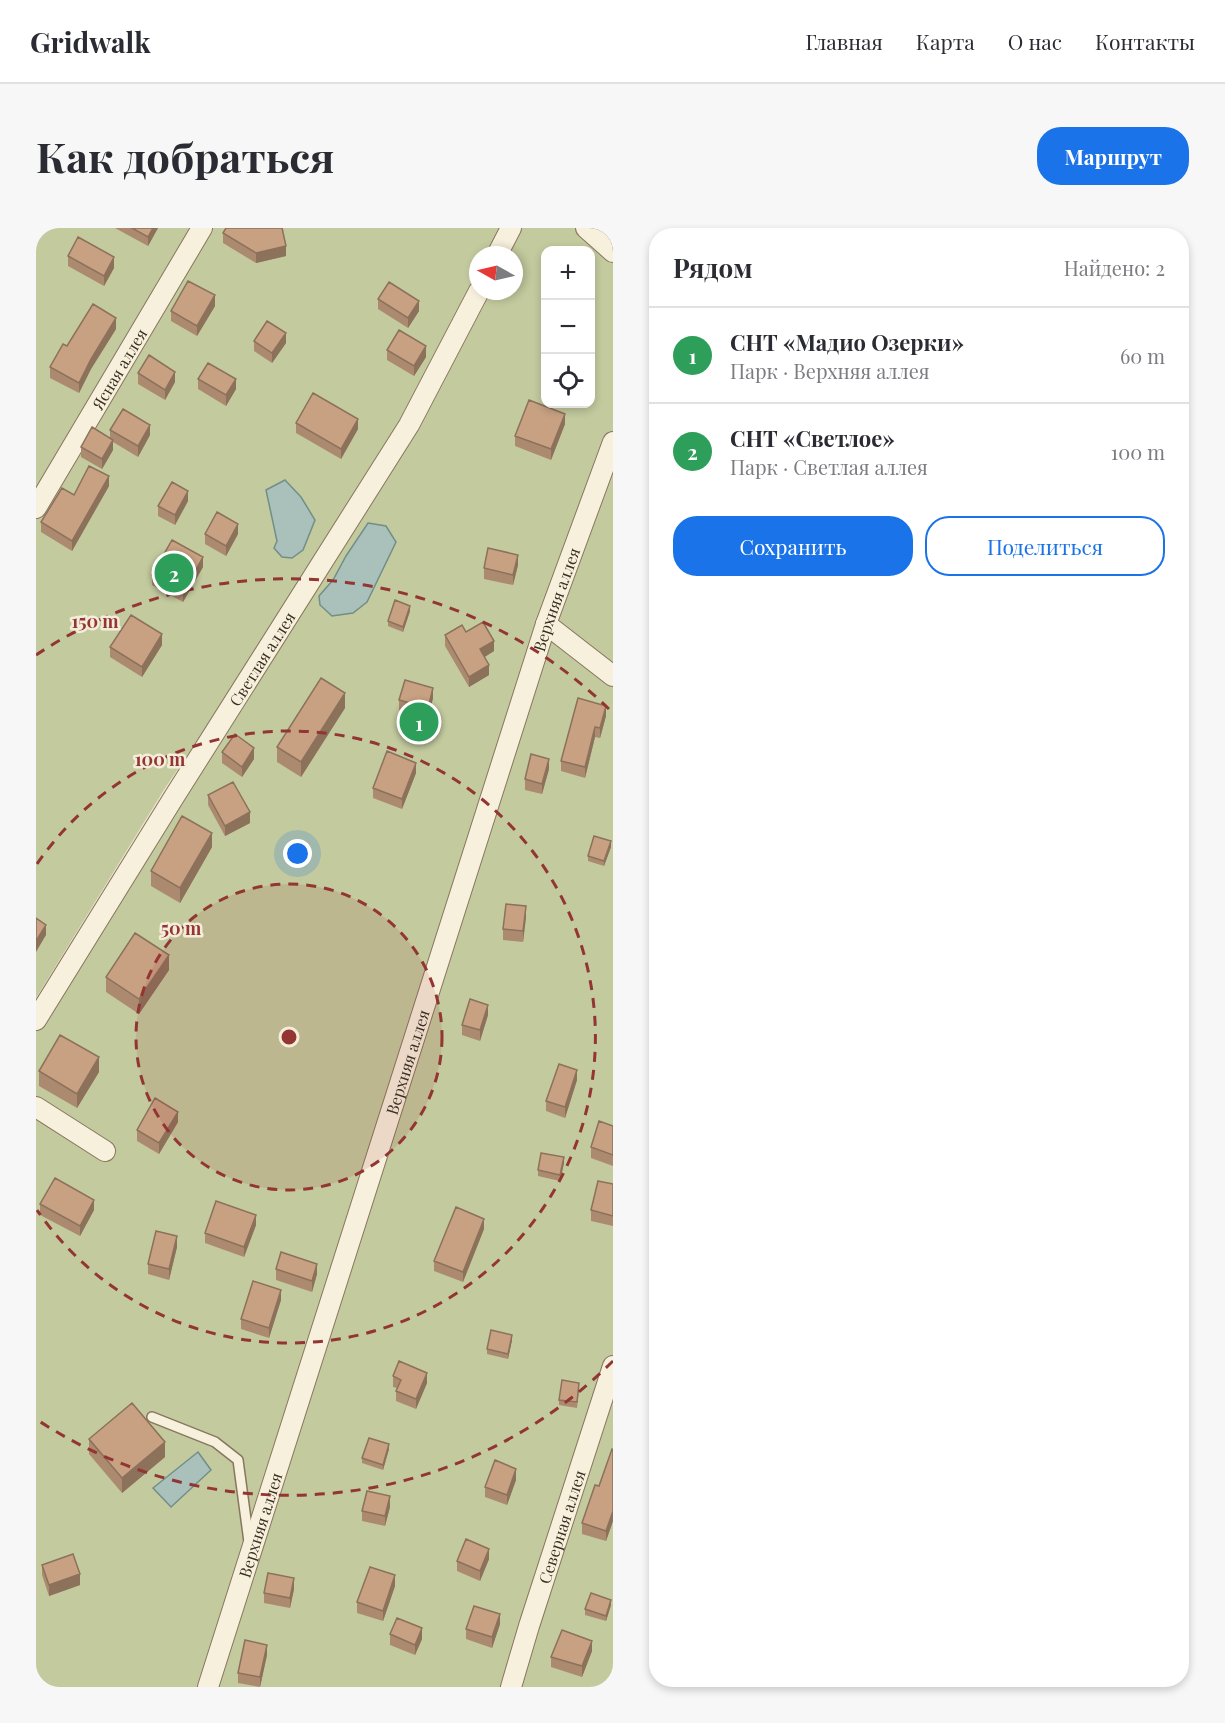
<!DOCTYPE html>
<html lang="ru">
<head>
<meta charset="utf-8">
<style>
	:root { --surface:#fff; --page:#f7f7f7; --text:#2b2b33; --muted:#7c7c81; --line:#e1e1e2; --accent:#1a73e8 }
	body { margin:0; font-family:"Playfair Display",serif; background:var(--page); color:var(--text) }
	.controls { position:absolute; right:18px; top:18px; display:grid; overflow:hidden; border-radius:12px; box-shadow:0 3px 9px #0003 }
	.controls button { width:54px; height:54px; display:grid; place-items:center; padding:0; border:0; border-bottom:2px solid var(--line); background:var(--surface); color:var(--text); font:30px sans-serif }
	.compass { position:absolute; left:433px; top:18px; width:54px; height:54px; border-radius:50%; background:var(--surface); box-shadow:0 3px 9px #0003; rotate:278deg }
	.you { position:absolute; left:262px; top:626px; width:21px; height:21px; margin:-15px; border:4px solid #fff; border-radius:50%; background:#1a73e8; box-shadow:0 0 0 9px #1a73e833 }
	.badge { display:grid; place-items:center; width:39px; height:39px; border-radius:50%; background:var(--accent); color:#fff; font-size:20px; font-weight:700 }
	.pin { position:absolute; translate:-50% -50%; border:3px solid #fff; box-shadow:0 2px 6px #0006 }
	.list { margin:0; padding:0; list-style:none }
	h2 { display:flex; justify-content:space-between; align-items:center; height:78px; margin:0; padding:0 24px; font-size:26px }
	h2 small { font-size:20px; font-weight:400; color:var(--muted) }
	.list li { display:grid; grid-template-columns:39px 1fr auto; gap:18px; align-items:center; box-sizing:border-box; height:96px; padding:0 24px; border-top:2px solid var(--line) }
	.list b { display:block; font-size:22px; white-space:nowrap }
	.list p { margin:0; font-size:20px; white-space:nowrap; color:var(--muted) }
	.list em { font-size:20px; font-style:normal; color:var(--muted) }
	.actions { display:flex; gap:12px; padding:18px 24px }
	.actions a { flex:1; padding:14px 0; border:2px solid var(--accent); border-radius:24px; text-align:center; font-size:21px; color:var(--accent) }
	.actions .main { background:var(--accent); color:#fff }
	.icon { flex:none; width:33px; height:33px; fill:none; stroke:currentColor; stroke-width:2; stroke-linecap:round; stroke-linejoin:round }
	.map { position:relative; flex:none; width:577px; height:1459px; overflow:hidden; border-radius:24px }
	header { display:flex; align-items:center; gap:36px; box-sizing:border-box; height:84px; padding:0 30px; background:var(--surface); border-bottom:2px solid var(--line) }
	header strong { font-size:28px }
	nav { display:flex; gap:33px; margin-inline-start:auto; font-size:21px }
	.intro { display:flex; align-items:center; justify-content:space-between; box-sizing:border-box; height:144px; padding:0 36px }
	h1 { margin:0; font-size:42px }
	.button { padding:15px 27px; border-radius:24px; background:var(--accent); color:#fff; font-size:21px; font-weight:700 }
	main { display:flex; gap:36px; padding:0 36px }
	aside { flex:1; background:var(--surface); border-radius:24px; box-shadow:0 3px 9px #0003 }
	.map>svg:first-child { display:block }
	.green { fill:#c3ca9e; fill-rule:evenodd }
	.water { fill:#aac1bb; stroke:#718f88; stroke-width:1.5 }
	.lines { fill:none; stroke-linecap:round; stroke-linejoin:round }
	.service-casing { stroke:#88765f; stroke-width:12 }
	.minor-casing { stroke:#88765f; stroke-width:22 }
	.service { stroke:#f7f0dc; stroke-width:9 }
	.minor { stroke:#f7f0dc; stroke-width:20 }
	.wall { fill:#ac8a70 }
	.shaded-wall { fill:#8c715b }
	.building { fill:#c8a182; stroke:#8c715b; stroke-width:1.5 }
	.ring { fill:none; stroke:#933533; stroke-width:3; stroke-dasharray:10 8 }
	.labels { text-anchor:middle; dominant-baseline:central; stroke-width:5; stroke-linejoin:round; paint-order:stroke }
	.street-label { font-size:16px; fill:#392e21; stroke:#f4edd9 }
	.centre { fill:#933533; stroke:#f4edd9; stroke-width:3 }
	.ring-label { font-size:18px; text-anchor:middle; font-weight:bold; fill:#933533; stroke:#f4edd9; stroke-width:5; stroke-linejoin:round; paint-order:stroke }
</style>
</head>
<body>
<header>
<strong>Gridwalk</strong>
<nav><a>Главная</a><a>Карта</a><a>О нас</a><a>Контакты</a></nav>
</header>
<div class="intro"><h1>Как добраться</h1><a class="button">Маршрут</a></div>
<main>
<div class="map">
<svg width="577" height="1459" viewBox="0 0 577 1459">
	<rect width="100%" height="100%" fill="#ece3c9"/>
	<!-- green -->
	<path class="green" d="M 0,0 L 553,0 L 577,20 L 577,1459 L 0,1459 L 0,793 L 363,216 L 129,560 L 0,770 ZM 509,22 L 554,22 L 554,176 L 509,176 ZM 442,27 L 478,27 L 478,63 L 442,63 Z"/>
	<!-- water -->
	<path class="water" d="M 249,252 L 265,269 L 279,292 L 267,322 L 256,330 L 246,329 L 238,320 L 241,313 L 230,262 Z
		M 332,295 L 350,298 L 360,314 L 331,374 L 317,385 L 296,388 L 284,377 L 283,368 L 297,352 L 310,328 Z
		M 162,1224 L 175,1242 L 135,1279 L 117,1260 Z"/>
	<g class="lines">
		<!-- service casing -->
		<g class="service-casing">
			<path id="service" d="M 116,1189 L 179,1214 L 202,1232 L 213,1314"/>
		</g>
		<!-- minor casing -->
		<g class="minor-casing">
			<g id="minor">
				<path d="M 550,0 L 577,24"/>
				<path d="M 461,27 L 475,0"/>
				<path id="s1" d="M 0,280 L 166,0"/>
				<path d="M 510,396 L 577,448"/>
				<path id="s2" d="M 0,792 L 138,569 L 373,197 L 443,63"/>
				<path d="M 0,879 L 69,923"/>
				<path id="s3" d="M 172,1459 L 510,396 L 577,214"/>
				<path id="s4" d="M 475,1459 L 493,1398 L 577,1138"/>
			</g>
		</g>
		<!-- service -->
		<use href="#service" class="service"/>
		<!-- minor -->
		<use href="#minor" class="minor"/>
	</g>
	<!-- wall -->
	<path class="wall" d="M 79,0 L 122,0 L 112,18 Z
		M 190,0 L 247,0 L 247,1 L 250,28 L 220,35 L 187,15 L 187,5 Z
		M 32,28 L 78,40 L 68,58 L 32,38 Z
		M 342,71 L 383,83 L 372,100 L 342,81 Z
		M 179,78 L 161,108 L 135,93 L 135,83 Z
		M 80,101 L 55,141 L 43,165 L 14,150 L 14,139 L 31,118 Z
		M 218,113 L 250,115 L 236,135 L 218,123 Z
		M 351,122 L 390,129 L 378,148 L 351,132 Z
		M 510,134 L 510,151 L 508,150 L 508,140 Z
		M 102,145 L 139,154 L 129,172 L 102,156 Z
		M 162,151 L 200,161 L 190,178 L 162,161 Z
		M 260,195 L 322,201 L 305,231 L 260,205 Z
		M 529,196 L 515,232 L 479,218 L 479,208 Z
		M 74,202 L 114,207 L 102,229 L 77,214 L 77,222 L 66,241 L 45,229 L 45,219 L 74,210 Z
		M 73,258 L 36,323 L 5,304 L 5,294 L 38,267 Z
		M 152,273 L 139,297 L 122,288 L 122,278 Z
		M 169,306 L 202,306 L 190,328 L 169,316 Z
		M 482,337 L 477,357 L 448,351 L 448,340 Z
		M 167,339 L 147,374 L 116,357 L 116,347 Z
		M 374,383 L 367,404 L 352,398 L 352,393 Z
		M 430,404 L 458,423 L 448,429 L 453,447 L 433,459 L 409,418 L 409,407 Z
		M 126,417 L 106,449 L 74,429 L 74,419 Z
		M 397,470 L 392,490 L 363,482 L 363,472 Z
		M 309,480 L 265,549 L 241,534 L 241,519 Z
		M 570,488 L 564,510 L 559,509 L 549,550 L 525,543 L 525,533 Z
		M 186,524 L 218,531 L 206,549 L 186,535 Z
		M 513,541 L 506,566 L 489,562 L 489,551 Z
		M 380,545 L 366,581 L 337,570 L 337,560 Z
		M 172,567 L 214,595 L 189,608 L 172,577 Z
		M 176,619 L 144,675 L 115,658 L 115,643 Z
		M 575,619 L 568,638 L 552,633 L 552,628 Z
		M 490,689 L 487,714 L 467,712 L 467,701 Z
		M 133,742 L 103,786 L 70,764 L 70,749 Z
		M 452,787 L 444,813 L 426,807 L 426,797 Z
		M 3,843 L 63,844 L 41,880 L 3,858 Z
		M 541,852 L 529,890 L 510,883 L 510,873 Z
		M 142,894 L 123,926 L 101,913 L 101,902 Z
		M 577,898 L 577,938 L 555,930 L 555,919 Z
		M 528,935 L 524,953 L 502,948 L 502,942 Z
		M 577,956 L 577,998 L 555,993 L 555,982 Z
		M 4,976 L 58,982 L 44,1008 L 4,987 Z
		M 220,997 L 208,1029 L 169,1015 L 169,1005 Z
		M 448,1001 L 427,1054 L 398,1043 L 398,1033 Z
		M 141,1019 L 133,1052 L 112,1046 L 112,1036 Z
		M 240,1041 L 281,1046 L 276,1064 L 240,1052 Z
		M 245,1072 L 233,1110 L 205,1101 L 205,1091 Z
		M 476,1112 L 472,1131 L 451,1126 L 451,1121 Z
		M 357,1148 L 391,1155 L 380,1181 L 360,1173 L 360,1163 L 361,1160 L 357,1159 Z
		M 543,1161 L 541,1180 L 523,1177 L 523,1172 Z
		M 53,1211 L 129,1229 L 86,1265 L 53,1226 Z
		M 353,1221 L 347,1242 L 326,1235 L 326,1230 Z
		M 577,1222 L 577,1293 L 570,1313 L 546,1306 L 546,1295 L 563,1258 Z
		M 480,1252 L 471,1277 L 449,1269 L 449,1259 Z
		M 354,1279 L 349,1298 L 326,1293 L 326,1283 Z
		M 453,1331 L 444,1353 L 421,1343 L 421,1333 Z
		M 6,1337 L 44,1357 L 13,1368 L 6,1347 Z
		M 359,1358 L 347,1393 L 321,1385 L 321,1374 Z
		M 258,1361 L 254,1380 L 228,1375 L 228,1365 Z
		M 575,1377 L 570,1393 L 549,1387 L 549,1381 Z
		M 464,1396 L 456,1420 L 430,1411 L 430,1401 Z
		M 354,1406 L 386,1411 L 379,1427 L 354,1417 Z
		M 556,1423 L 546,1449 L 515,1439 L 515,1429 Z
		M 231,1427 L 224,1459 L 202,1455 L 202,1445 Z"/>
	<!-- shaded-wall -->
	<path class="shaded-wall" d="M 117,0 L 122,0 L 112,18 L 112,9 Z
		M 250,18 L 250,28 L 220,35 L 220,25 Z
		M 78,29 L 78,40 L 68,58 L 68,48 Z
		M 179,67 L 179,78 L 161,108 L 161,98 Z
		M 383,73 L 383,83 L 372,100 L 372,90 Z
		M 80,90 L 80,101 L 55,141 L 43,165 L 43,155 L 55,131 Z
		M 250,105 L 250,115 L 236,135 L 236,125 Z
		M 390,118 L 390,129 L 378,148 L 378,138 Z
		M 139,144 L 139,154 L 129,172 L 129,162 Z
		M 200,151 L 200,161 L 190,178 L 190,167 Z
		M 529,186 L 529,196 L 515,232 L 515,221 Z
		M 322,191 L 322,201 L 305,231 L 305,221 Z
		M 114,197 L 114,207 L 102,229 L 102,218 Z
		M 77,212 L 77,222 L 66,241 L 66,231 Z
		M 73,248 L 73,258 L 36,323 L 36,313 Z
		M 152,263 L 152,273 L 139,297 L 139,287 Z
		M 202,296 L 202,306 L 190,328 L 190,318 Z
		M 482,327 L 482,337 L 477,357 L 477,347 Z
		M 167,329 L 167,339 L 147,374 L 147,364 Z
		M 374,378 L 374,383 L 367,404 L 367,399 Z
		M 126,406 L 126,417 L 106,449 L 106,439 Z
		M 458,413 L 458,423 L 444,432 L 444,421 Z
		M 453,437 L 453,447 L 433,459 L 433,449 Z
		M 397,460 L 397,470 L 392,490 L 392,480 Z
		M 309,465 L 309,480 L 265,549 L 265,534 Z
		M 570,478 L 570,488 L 564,510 L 564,500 Z
		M 559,499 L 559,509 L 549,550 L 549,539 Z
		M 218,520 L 218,531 L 206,549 L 206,539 Z
		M 513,531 L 513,541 L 506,566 L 506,556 Z
		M 380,535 L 380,545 L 366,581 L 366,571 Z
		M 214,584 L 214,595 L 189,608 L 189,598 Z
		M 176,605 L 176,619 L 144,675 L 144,660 Z
		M 575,613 L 575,619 L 568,638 L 568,633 Z
		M 490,678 L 490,689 L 487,714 L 487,703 Z
		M 10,697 L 10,707 L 0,724 L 0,713 Z
		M 133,727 L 133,742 L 103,786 L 103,771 Z
		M 452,777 L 452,787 L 444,813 L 444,802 Z
		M 63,829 L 63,844 L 41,880 L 41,866 Z
		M 541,842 L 541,852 L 529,890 L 529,879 Z
		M 142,884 L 142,894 L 123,926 L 123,915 Z
		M 528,929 L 528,935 L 524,953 L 524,947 Z
		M 58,972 L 58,982 L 44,1008 L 44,998 Z
		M 220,987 L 220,997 L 208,1029 L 208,1019 Z
		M 448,991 L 448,1001 L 427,1054 L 427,1044 Z
		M 141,1008 L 141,1019 L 133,1052 L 133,1041 Z
		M 281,1036 L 281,1046 L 276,1064 L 276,1053 Z
		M 245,1062 L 245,1072 L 233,1110 L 233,1100 Z
		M 476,1107 L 476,1112 L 472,1131 L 472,1126 Z
		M 391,1145 L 391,1155 L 380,1181 L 380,1171 Z
		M 129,1214 L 129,1229 L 86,1265 L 86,1250 Z
		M 353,1216 L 353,1221 L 347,1242 L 347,1237 Z
		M 480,1241 L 480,1252 L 471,1277 L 471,1267 Z
		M 354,1268 L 354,1279 L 349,1298 L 349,1288 Z
		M 577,1283 L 577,1293 L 570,1313 L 570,1303 Z
		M 453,1321 L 453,1331 L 444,1353 L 444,1343 Z
		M 44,1346 L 44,1357 L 13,1368 L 13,1357 Z
		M 359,1347 L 359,1358 L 347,1393 L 347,1383 Z
		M 258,1350 L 258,1361 L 254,1380 L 254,1370 Z
		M 575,1372 L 575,1377 L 570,1393 L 570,1388 Z
		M 464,1386 L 464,1396 L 456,1420 L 456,1409 Z
		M 386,1400 L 386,1411 L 379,1427 L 379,1417 Z
		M 556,1413 L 556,1423 L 546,1449 L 546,1438 Z
		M 231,1417 L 231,1427 L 224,1459 L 224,1449 Z"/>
	<!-- building -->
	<path class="building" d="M 96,0 L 117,0 L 112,9 Z
		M 190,0 L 246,0 L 250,18 L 220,25 L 187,5 Z
		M 42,9 L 78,29 L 68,48 L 32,28 Z
		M 152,53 L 179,67 L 161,98 L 135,83 Z
		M 353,54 L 383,73 L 372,90 L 342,71 Z
		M 57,76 L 80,90 L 55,131 L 43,155 L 14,139 L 27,116 L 31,118 Z
		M 231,93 L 250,105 L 236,125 L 218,113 Z
		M 363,102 L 390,118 L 378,138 L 351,122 Z
		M 113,127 L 139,144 L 129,162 L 102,145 Z
		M 172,135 L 200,151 L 190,167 L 162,151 Z
		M 277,165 L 322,191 L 305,221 L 260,195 Z
		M 493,172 L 529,186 L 515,221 L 479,208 Z
		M 87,181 L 114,197 L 102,218 L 74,202 Z
		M 56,199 L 77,212 L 66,231 L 45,219 Z
		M 53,238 L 73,248 L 36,313 L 5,294 L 26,260 L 38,267 Z
		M 136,254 L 152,263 L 139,287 L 122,278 Z
		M 181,284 L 202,296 L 190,318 L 169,306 Z
		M 136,312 L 167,329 L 147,364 L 116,347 Z
		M 452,320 L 482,327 L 477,347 L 448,340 Z
		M 359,372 L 374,378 L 367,399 L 352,393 Z
		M 95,387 L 126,406 L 106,439 L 74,419 Z
		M 447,394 L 458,413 L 444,421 L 453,437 L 433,449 L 409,407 L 426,397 L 430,404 Z
		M 285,450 L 309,465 L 265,534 L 241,519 Z
		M 369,452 L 397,460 L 392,480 L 363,472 Z
		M 542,470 L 570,478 L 564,500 L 559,499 L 549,539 L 525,533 Z
		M 199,506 L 218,520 L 206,539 L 186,524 Z
		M 351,523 L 380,535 L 366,571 L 337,560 Z
		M 495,526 L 513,531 L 506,556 L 489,551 Z
		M 197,554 L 214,584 L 189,598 L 172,567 Z
		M 146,588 L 176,605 L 144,660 L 115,643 Z
		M 558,608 L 575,613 L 568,633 L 552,628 Z
		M 470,676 L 490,678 L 487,703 L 467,701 Z
		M 0,690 L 10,697 L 0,713 Z
		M 99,705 L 133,727 L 103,771 L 70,749 Z
		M 434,771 L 452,777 L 444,802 L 426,797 Z
		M 24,807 L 63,829 L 41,866 L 3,843 Z
		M 523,836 L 541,842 L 529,879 L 510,873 Z
		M 119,870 L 142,884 L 123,915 L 101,902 Z
		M 563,893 L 577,898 L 577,927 L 555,919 Z
		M 505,925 L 528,929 L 524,947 L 502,942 Z
		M 19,950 L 58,972 L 44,998 L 4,976 Z
		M 562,953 L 577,956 L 577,988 L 555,982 Z
		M 180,973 L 220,987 L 208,1019 L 169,1005 Z
		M 420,979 L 448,991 L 427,1044 L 398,1033 Z
		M 120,1003 L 141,1008 L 133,1041 L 112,1036 Z
		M 245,1024 L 281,1036 L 276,1053 L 240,1041 Z
		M 217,1053 L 245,1062 L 233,1100 L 205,1091 Z
		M 455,1102 L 476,1107 L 472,1126 L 451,1121 Z
		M 363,1133 L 391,1145 L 380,1171 L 360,1163 L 365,1152 L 357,1148 Z
		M 526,1152 L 543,1155 L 541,1174 L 523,1172 Z
		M 96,1175 L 129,1214 L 86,1250 L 53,1211 Z
		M 333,1210 L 353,1216 L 347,1237 L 326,1230 Z
		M 576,1221 L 577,1222 L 577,1283 L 570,1303 L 546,1295 L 559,1257 L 563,1258 Z
		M 459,1232 L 480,1241 L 471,1267 L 449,1259 Z
		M 331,1263 L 354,1268 L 349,1288 L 326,1283 Z
		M 430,1311 L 453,1321 L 444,1343 L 421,1333 Z
		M 37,1326 L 44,1346 L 13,1357 L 6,1337 Z
		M 334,1339 L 359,1347 L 347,1383 L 321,1374 Z
		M 232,1345 L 258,1350 L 254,1370 L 228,1365 Z
		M 555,1365 L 575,1372 L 570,1388 L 549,1381 Z
		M 438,1378 L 464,1386 L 456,1409 L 430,1401 Z
		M 361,1390 L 386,1400 L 379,1417 L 354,1406 Z
		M 526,1402 L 556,1413 L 546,1438 L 515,1429 Z
		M 209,1412 L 231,1417 L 224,1449 L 202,1445 Z"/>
	<!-- distance rings -->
	<circle cx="253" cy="809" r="153" fill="#933533" fill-opacity=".12"/>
	<g class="ring">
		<circle cx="253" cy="809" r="153"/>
		<path d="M1 636A306 306 0 1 1 1 982"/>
		<path d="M577 1133A458 458 0 0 1 0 1191M0 427A458 458 0 0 1 577 485"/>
	</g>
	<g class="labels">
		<!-- street labels -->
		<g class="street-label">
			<text stroke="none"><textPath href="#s1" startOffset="162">Ясная аллея</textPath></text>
			<text stroke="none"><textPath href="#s3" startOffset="1142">Верхняя аллея</textPath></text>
			<text stroke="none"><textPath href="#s2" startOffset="426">Светлая аллея</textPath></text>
			<text stroke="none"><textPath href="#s3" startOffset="656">Верхняя аллея</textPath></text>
			<text stroke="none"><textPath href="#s3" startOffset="170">Верхняя аллея</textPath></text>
			<text stroke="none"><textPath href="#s4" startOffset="168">Северная аллея</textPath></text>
		</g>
	</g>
	<circle cx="253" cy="809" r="9" class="centre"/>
	<g class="ring-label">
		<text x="59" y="400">150 m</text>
		<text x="124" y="538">100 m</text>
		<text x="145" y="707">50 m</text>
	</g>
</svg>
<div class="controls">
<button>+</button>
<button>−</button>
<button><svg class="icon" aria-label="locate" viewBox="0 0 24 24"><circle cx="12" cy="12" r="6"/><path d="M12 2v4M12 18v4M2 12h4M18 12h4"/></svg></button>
</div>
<svg class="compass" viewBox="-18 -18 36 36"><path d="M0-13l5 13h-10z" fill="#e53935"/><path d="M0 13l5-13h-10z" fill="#7c7c81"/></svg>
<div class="you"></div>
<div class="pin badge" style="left:383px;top:494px;background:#2e9e5b">1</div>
<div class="pin badge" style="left:138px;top:345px;background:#2e9e5b">2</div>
</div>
<aside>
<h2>Рядом<small>Найдено: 2</small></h2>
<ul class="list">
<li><span class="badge" style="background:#2e9e5b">1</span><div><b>СНТ «Мадио Озерки»</b><p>Парк · Верхняя аллея</p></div><em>60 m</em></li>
<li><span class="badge" style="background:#2e9e5b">2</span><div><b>СНТ «Светлое»</b><p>Парк · Светлая аллея</p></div><em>100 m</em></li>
</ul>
<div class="actions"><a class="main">Сохранить</a><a>Поделиться</a></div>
</aside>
</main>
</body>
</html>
